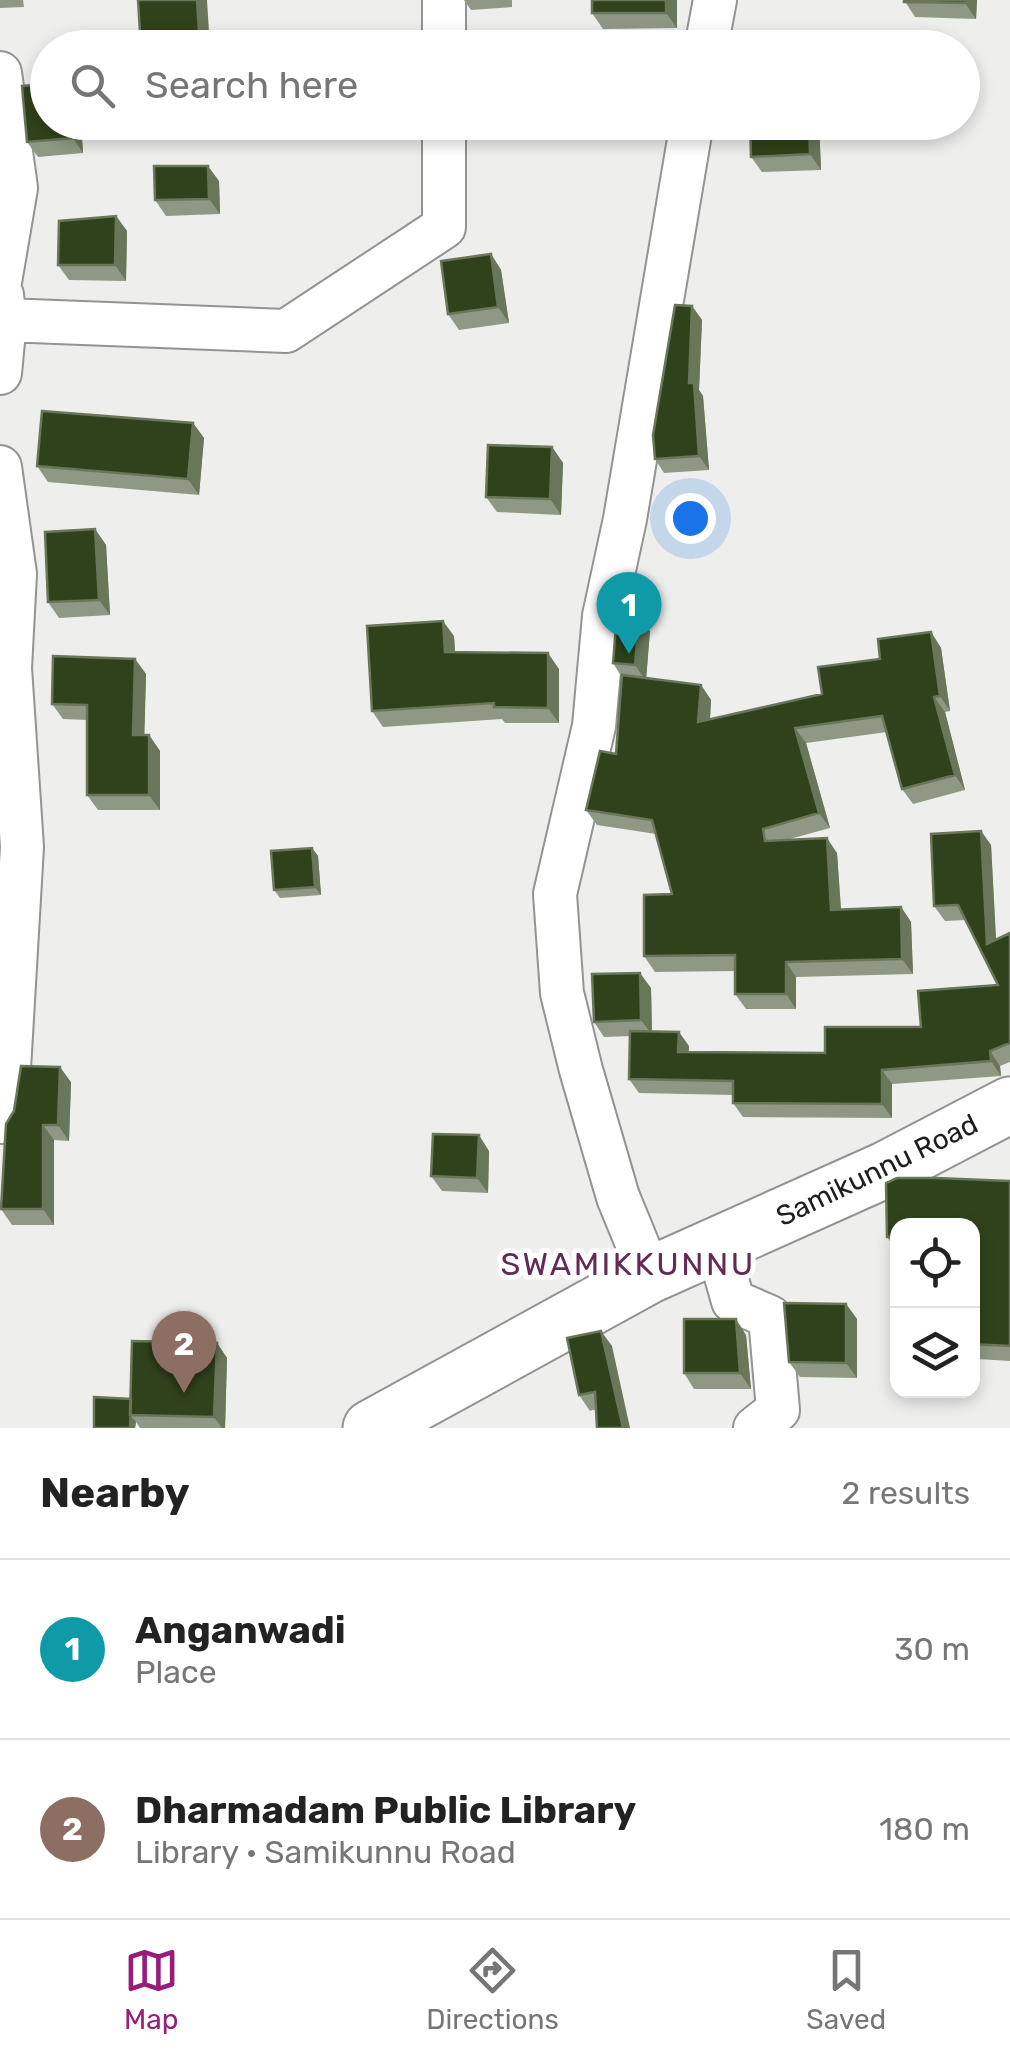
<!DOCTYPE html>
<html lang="en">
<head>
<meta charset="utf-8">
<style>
	:root { --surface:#fff; --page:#f2f2f2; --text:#222; --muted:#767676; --line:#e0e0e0; --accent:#961e79 }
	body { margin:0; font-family:Rubik,sans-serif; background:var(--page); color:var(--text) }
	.controls { position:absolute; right:30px; bottom:30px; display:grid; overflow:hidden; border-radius:20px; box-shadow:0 5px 15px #0003 }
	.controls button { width:90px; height:90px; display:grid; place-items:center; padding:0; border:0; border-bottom:2px solid var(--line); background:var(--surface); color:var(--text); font:50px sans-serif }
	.you { position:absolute; left:690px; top:518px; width:35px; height:35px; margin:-25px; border:8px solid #fff; border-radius:50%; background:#1a73e8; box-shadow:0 0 0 15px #1a73e833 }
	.badge { display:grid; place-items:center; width:65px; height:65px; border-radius:50%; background:var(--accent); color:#fff; font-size:32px; font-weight:700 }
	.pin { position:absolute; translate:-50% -82px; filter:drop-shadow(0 2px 5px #0008) }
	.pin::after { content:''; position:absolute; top:52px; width:35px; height:30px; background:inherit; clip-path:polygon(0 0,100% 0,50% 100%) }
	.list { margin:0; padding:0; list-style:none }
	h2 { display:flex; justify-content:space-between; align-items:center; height:130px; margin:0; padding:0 40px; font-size:42px }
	h2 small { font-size:32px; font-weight:400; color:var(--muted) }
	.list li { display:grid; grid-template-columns:65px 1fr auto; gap:30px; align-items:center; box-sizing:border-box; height:180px; padding:0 40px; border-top:2px solid var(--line) }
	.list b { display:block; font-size:38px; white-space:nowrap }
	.list p { margin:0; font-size:32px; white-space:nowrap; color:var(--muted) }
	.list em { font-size:32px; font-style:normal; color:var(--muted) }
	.icon { flex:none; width:55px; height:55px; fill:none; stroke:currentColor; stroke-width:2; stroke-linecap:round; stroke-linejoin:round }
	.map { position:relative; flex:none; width:1010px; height:1428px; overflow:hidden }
	.search { position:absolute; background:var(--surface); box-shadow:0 5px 15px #0003; left:30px; right:30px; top:30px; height:110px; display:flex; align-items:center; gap:25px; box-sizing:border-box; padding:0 35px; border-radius:55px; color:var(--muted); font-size:38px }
	.sheet { height:490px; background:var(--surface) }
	nav { display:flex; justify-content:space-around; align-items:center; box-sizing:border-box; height:140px; border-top:2px solid var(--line); background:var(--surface); font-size:28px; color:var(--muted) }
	nav a { display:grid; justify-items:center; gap:5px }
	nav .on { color:var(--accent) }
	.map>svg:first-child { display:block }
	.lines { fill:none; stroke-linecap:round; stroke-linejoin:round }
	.street-casing { stroke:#929491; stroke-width:46 }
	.secondary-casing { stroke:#929491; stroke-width:59 }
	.street { stroke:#fff; stroke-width:42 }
	.secondary { stroke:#fff; stroke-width:55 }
	.wall { fill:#8f9884 }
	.shaded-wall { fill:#69765a }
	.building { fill:#30421b; stroke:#69765a; stroke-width:2.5 }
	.labels { text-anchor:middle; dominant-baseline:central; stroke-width:10; stroke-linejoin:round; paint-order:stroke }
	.street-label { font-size:28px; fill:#1e1e1d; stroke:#fff }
	.quarter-label { font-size:32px; letter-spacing:2.5px; fill:#642a53; stroke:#fff }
</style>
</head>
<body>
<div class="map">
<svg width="1010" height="1428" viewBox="0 0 1010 1428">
	<rect width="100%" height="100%" fill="#eeefec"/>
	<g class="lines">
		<!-- street casing -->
		<g class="street-casing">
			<path id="street" d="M 444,48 L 444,0
				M 706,48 L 715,0
				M 0,73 L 16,188 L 0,282
				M 5,320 L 286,331 L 444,227 L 444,122
				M 0,373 L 5,320 L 2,295
				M 0,467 L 15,574 L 10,668 L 22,847 L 9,1069 L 0,1122
				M 717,1245 L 733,1301 L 770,1317 L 778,1410 L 755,1428
				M 650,1275 L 618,1197 L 581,1070 L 562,993 L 555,894 L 594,726 L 604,616 L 625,519 L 692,122"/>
		</g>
		<!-- secondary casing -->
		<g class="secondary-casing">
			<path id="secondary" d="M 371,1428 L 650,1275 L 887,1169 L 1010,1105"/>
		</g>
		<!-- street -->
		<use href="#street" class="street"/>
		<!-- secondary -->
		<use href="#secondary" class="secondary"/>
	</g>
	<!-- wall -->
	<path class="wall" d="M 0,0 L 23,0 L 24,7 L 0,8 Z
		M 464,0 L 512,0 L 512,7 L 471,10 Z
		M 592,0 L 677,0 L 677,28 L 603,29 L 592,13 Z
		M 904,0 L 977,0 L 976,19 L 915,17 Z
		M 48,122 L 81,122 L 83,153 L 38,157 L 27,142 Z
		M 819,122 L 821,170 L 762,172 L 751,157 Z
		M 219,181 L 220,214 L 166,216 L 155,200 Z
		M 116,216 L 127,231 L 126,281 L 69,280 L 58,265 Z
		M 491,254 L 501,270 L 509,323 L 459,330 L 448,314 Z
		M 692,306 L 702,320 L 699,390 L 703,396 L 709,470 L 664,473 L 655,459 Z
		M 193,423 L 204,438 L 199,495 L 48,482 L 37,466 Z
		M 552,447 L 563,463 L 561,515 L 497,512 L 486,497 Z
		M 95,529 L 106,545 L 110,615 L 59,618 L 48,602 Z
		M 650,631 L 646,678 L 701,685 L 711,700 L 710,719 L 822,694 L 880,659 L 931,632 L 941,648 L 950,711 L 945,712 L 965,790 L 913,804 L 902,789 L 887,732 L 806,743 L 830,828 L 786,840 L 837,853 L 841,909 L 901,907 L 911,922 L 913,974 L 796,977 L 796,1009 L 746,1009 L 735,994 L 735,971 L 655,972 L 644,956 L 672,894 L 656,834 L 597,825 L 586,810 L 616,754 L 621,676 L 613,663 Z
		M 454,636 L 455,652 L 559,669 L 559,723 L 505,723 L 502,719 L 383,727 L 372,711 Z
		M 135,659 L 146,674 L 144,735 L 149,735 L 160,751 L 160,810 L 98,810 L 87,795 L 87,720 L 63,719 L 52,704 Z
		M 981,831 L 991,845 L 996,940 L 1010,933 L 1010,1062 L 1000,1066 L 1001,1076 L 892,1084 L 892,1118 L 743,1117 L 733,1103 L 733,1095 L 639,1093 L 629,1079 L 630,1036 L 604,1037 L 594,1022 L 651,988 L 652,1031 L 689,1046 L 688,1052 L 825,1053 L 921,1027 L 998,985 L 965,920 L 945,921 L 934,906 Z
		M 312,848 L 318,856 L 321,895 L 280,898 L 274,890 Z
		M 71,1082 L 69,1141 L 54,1140 L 54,1225 L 12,1225 L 1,1209 L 6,1124 Z
		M 489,1151 L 488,1193 L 442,1191 L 431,1176 Z
		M 897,1178 L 936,1178 L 1010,1181 L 1010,1361 L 978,1359 L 972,1350 L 972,1226 L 898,1226 L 898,1252 L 887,1237 L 886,1183 Z
		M 846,1304 L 857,1319 L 857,1378 L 800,1377 L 789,1362 Z
		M 746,1335 L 751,1389 L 694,1389 L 684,1373 Z
		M 217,1343 L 227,1358 L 225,1428 L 140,1428 L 136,1422 L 135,1428 L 94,1397 L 131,1399 Z
		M 612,1346 L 596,1409 L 590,1411 L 579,1395 Z"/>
	<!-- shaded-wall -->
	<path class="shaded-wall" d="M 197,0 L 207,0 L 210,48 L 200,48 Z
		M 666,0 L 677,0 L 677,28 L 666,13 Z
		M 965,0 L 977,0 L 976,19 L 965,3 Z
		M 71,122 L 81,122 L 83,153 L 73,138 Z
		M 809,122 L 819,122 L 821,170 L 810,154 Z
		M 208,166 L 219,181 L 220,214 L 209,199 Z
		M 116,216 L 127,231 L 126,281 L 115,265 Z
		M 491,254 L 501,270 L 509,323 L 498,307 Z
		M 692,306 L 702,320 L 699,390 L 703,396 L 709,470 L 699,456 L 689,383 Z
		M 193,423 L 204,438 L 199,495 L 188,479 Z
		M 552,447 L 563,463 L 561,515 L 550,499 Z
		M 95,529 L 106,545 L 110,615 L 99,600 Z
		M 639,616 L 650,631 L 646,681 L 635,665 Z
		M 443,621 L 454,636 L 456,667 L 445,652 Z
		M 931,632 L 941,648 L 950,711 L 940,696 Z
		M 548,653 L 559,669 L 559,723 L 548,708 Z
		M 135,659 L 146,674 L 144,751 L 133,735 Z
		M 701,685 L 711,700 L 709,737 L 698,722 Z
		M 934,697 L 945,712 L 965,790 L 955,775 Z
		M 795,728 L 806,743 L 830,828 L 819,813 Z
		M 149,735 L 160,751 L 160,810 L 149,795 Z
		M 981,831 L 991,845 L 997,958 L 987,944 Z
		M 827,838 L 837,853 L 842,925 L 831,910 Z
		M 312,848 L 318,856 L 321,895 L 315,887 Z
		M 901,907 L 911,922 L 913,974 L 902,959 Z
		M 786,962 L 796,977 L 796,1009 L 786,994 Z
		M 640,973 L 651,988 L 652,1035 L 641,1020 Z
		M 679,1032 L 689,1046 L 688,1066 L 678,1052 Z
		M 990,1051 L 1000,1066 L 1001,1076 L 991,1061 Z
		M 60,1067 L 71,1082 L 69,1141 L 58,1125 Z
		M 882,1070 L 892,1084 L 892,1118 L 882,1104 Z
		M 43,1125 L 54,1140 L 54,1225 L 43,1209 Z
		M 479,1135 L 489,1151 L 488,1193 L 477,1178 Z
		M 846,1304 L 857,1319 L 857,1378 L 846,1363 Z
		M 736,1319 L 746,1335 L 751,1389 L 740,1373 Z
		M 601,1331 L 612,1346 L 630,1428 L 623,1428 Z
		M 217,1343 L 227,1358 L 225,1428 L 222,1428 L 214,1417 Z
		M 131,1399 L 130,1415 L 136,1422 L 135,1428 L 130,1428 Z"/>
	<!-- building -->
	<path class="building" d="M 138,0 L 197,0 L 200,48 L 141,48 Z
		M 592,0 L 666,0 L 666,13 L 592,13 Z
		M 904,0 L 965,0 L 965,3 L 904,2 Z
		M 48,84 L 48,122 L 71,122 L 73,138 L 27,142 L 22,86 Z
		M 750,122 L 809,122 L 810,154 L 751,157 Z
		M 154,166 L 208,166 L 209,199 L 155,200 Z
		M 116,216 L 115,265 L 58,265 L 59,221 Z
		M 491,254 L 498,307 L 448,314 L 441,261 Z
		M 675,305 L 692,306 L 689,383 L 694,383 L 699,456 L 655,459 L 653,435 Z
		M 42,411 L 193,423 L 188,479 L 37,466 Z
		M 488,445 L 552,447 L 550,499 L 486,497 Z
		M 95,529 L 99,600 L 48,602 L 45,532 Z
		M 617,614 L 639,616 L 635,665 L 613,663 Z
		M 443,621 L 445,652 L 548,653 L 548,708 L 494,707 L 494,703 L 372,711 L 367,626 Z
		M 931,632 L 940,696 L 934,697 L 955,775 L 902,789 L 882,716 L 795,728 L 819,813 L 763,829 L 765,841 L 827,838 L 831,910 L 901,907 L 902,959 L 786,962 L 786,994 L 735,994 L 735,955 L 644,956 L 644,895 L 672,894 L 652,820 L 586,810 L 600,751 L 616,754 L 622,675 L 701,685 L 698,722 L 822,694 L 818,667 L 880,659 L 878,639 Z
		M 53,656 L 135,659 L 133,735 L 149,735 L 149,795 L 87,795 L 87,705 L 52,704 Z
		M 981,831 L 987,944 L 1010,933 L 1010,1043 L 990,1051 L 991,1061 L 882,1070 L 882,1104 L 733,1103 L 733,1081 L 629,1079 L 630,1031 L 679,1032 L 678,1052 L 825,1053 L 825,1027 L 921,1027 L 918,991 L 998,985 L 958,905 L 934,906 L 931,834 Z
		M 312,848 L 315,887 L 274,890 L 271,851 Z
		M 640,973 L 641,1020 L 594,1022 L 592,974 Z
		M 21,1066 L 60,1067 L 58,1125 L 43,1125 L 43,1209 L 1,1209 L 6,1124 L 14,1111 Z
		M 433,1134 L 479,1135 L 477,1178 L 431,1176 Z
		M 897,1178 L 936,1178 L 1010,1181 L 1010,1346 L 972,1344 L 972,1226 L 898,1226 L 898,1237 L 887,1237 L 886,1183 Z
		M 784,1303 L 846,1304 L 846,1363 L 789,1362 Z
		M 684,1319 L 736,1319 L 740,1373 L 684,1373 Z
		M 601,1331 L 623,1428 L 597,1428 L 595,1392 L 579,1395 L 567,1338 Z
		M 132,1341 L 217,1343 L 214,1417 L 130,1415 Z
		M 94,1397 L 131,1399 L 130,1428 L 94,1428 Z"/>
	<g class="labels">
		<!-- street labels -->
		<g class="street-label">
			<text transform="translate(877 1170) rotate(-26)">Samikunnu Road</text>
		</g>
		<!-- quarter labels -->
		<g class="quarter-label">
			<text x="628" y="1264">SWAMIKKUNNU</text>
		</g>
	</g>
</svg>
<div class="controls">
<button><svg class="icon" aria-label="locate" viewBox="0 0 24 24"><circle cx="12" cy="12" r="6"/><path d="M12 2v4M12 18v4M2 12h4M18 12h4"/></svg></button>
<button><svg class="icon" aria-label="layers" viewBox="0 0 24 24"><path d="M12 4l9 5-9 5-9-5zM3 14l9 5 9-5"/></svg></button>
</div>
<div class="you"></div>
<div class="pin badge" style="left:629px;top:654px;background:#0f9aa8">1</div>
<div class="pin badge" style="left:184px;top:1393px;background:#8d6e63">2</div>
<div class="search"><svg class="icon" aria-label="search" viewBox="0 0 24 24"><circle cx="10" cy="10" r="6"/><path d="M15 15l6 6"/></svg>Search here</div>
</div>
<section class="sheet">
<h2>Nearby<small>2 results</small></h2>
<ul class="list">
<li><span class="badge" style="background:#0f9aa8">1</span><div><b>Anganwadi</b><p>Place</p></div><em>30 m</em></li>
<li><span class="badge" style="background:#8d6e63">2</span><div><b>Dharmadam Public Library</b><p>Library · Samikunnu Road</p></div><em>180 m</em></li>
</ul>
</section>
<nav>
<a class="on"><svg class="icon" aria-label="map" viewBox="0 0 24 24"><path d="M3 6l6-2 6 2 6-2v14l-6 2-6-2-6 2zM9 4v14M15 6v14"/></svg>Map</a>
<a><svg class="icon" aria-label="directions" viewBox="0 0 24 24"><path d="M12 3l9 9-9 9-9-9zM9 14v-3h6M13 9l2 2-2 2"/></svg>Directions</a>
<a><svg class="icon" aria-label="saved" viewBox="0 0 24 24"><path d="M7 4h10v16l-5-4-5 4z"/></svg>Saved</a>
</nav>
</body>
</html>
